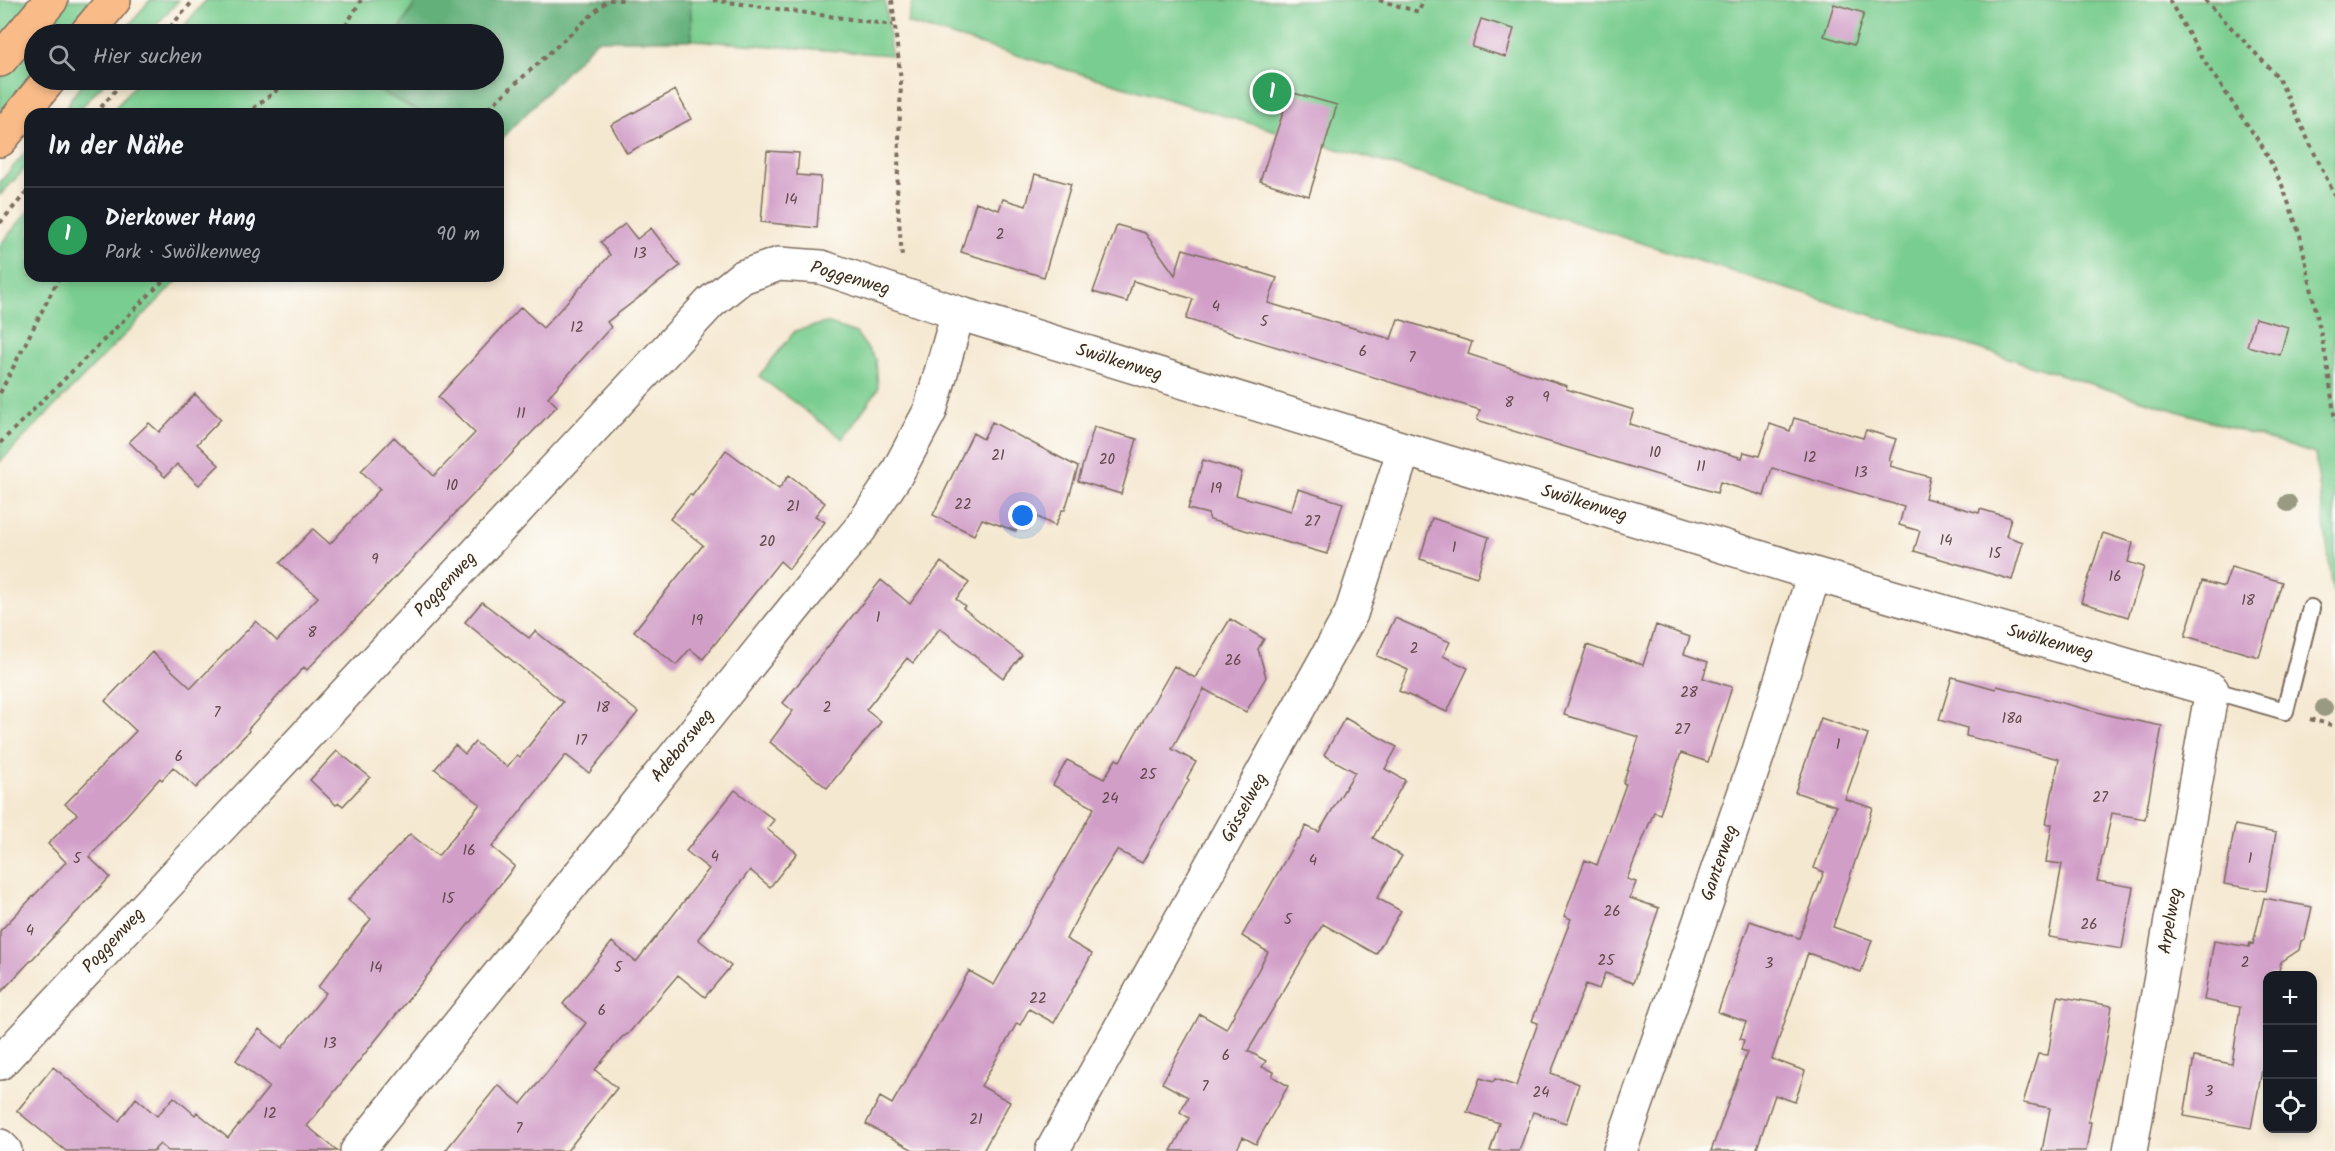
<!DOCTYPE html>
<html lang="de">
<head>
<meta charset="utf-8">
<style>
	:root { --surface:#171b24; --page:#20242c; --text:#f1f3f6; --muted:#9ea1a6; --line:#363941; --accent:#8c9099 }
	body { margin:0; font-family:Kalam,sans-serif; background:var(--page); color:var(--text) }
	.controls { position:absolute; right:18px; bottom:18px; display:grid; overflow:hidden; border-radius:12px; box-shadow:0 3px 9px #0003 }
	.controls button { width:54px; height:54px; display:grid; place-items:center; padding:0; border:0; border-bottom:2px solid var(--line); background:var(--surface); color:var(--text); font:30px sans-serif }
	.you { position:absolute; left:1023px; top:516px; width:21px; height:21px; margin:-15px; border:4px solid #fff; border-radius:50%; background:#1a73e8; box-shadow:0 0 0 9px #1a73e833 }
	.badge { display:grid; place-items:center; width:39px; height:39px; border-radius:50%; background:var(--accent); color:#fff; font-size:20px; font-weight:700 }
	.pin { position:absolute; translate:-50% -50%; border:3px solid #fff; box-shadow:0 2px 6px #0006 }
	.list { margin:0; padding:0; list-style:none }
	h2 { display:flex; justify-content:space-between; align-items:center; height:78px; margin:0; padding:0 24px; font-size:26px }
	h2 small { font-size:20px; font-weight:400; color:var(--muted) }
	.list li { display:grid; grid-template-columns:39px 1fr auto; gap:18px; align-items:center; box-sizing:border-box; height:96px; padding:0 24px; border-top:2px solid var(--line) }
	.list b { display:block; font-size:22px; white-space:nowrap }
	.list p { margin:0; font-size:20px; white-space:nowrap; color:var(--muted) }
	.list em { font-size:20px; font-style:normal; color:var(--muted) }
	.icon { flex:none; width:33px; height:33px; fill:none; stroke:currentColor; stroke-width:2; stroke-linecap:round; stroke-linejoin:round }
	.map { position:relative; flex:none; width:2335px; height:1151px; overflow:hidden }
	.search { position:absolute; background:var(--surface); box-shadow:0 3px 9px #0003; left:24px; top:24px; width:480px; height:66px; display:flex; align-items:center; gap:15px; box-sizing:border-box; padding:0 21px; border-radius:33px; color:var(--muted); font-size:22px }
	.panel { position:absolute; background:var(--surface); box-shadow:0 3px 9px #0003; left:24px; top:108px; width:480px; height:174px; border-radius:18px }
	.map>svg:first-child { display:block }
	.green { fill:#7acd90; stroke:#5a7c57; stroke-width:1.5 }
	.forest { fill:#63b07a; stroke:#4f6d4c; stroke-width:1.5 }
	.building { fill:#d19ec8 }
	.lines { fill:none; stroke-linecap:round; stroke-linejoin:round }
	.service-casing { stroke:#7c6c5d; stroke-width:20 }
	.minor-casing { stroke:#7c6c5d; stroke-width:36 }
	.primary-casing { stroke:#7c6c5d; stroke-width:36 }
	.path { stroke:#7c6c5d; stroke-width:4; stroke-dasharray:4.5 4.5; stroke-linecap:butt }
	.service { stroke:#fff; stroke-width:16 }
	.minor { stroke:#fff; stroke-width:33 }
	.primary { stroke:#f9bc89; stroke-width:33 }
	.tree { fill:#999a81 }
	.labels { text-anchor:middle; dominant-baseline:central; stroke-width:4.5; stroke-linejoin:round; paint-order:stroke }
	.number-label { font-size:15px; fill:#604748 }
	.street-label { font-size:18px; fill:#3b2a1e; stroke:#fdfcf7 }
</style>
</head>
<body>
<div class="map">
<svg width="2335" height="1151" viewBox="0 0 2335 1151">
	<rect width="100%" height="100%" fill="#fdfcf7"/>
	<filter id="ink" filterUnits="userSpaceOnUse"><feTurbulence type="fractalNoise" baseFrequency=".0167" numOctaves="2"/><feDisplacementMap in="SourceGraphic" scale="12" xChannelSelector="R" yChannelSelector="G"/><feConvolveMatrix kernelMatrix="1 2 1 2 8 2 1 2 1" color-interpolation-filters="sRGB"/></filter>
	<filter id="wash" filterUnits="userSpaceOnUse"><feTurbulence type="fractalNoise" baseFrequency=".008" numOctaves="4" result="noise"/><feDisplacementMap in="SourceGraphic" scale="24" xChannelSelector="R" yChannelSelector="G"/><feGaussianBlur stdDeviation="1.35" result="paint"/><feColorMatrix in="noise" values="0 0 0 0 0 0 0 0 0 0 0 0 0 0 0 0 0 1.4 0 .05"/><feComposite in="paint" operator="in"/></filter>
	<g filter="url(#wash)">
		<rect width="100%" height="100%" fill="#f5e8d1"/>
		<!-- green -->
		<path class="green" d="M 0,0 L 51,0 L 0,60 Z
			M 66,0 L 92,0 L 64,34 L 37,34 Z
			M 150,0 L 179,0 L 148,34 L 122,34 Z
			M 206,0 L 417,0 L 397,34 L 177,34 Z
			M 690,0 L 885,0 L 891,55 L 692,40 Z
			M 913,0 L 2335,0 L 2335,593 L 2333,591 L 2315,454 L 1379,161 L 907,23 Z
			M 34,38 L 34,71 L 0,113 L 0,79 Z
			M 86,80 L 107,80 L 75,114 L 61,114 L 66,112 L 71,98 Z
			M 139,80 L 369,80 L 367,84 L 424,114 L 110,114 Z
			M 30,147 L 30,163 L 0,195 L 0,182 Z
			M 30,209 L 30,276 L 182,276 L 0,462 L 0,245 Z
			M 826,323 L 856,333 L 876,360 L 878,389 L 843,439 L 759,376 L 795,331 Z"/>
		<!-- forest -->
		<path class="forest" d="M 417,0 L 690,0 L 692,40 L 597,40 L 498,143 L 498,114 L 424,114 L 366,84 L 369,80 L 494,80 L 494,34 L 397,34 Z"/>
		<g id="blocks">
			<!-- building -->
			<path class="building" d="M 1834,4 L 1864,13 L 1854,45 L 1824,36 Z
				M 1481,19 L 1514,29 L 1506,57 L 1472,47 Z
				M 675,90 L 691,119 L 627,153 L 611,125 Z
				M 1290,92 L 1337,105 L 1309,196 L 1260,181 Z
				M 767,151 L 799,153 L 797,175 L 821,177 L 817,228 L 761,222 Z
				M 1035,174 L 1071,184 L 1044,277 L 961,252 L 976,202 L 999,210 L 1003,199 L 1026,206 Z
				M 625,224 L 637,239 L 651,228 L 680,266 L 607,322 L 611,327 L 548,397 L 557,406 L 307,670 L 304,667 L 248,729 L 249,731 L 196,788 L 173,767 L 162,780 L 160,778 L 89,857 L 110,877 L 0,993 L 0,931 L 66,862 L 48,844 L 77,814 L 65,804 L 136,731 L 105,701 L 152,652 L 191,688 L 256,621 L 277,641 L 318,597 L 280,563 L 313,529 L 330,544 L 380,489 L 361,471 L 394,437 L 434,476 L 475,433 L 438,397 L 521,307 L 543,328 L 610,255 L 601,242 Z
				M 1117,225 L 1145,233 L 1175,275 L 1183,249 L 1277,278 L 1268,303 L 1391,339 L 1398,319 L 1472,342 L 1468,354 L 1567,386 L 1566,389 L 1634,410 L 1629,424 L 1742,458 L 1744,452 L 1759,456 L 1770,424 L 1790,431 L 1794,418 L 1863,438 L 1866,430 L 1896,439 L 1889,460 L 1892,461 L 1890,466 L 1930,477 L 1925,498 L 1979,513 L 1980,509 L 2011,518 L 2006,536 L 2023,542 L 2012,580 L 1914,551 L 1920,531 L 1899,525 L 1904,507 L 1772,468 L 1764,496 L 1720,482 L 1717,493 L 1477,420 L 1480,410 L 1186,319 L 1193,299 L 1133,281 L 1127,302 L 1093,292 Z
				M 2255,318 L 2288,327 L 2280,355 L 2247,346 Z
				M 195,394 L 221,419 L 197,444 L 219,465 L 199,485 L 177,464 L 165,477 L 129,442 L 149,423 L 159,432 Z
				M 992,422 L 1078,467 L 1065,510 L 1062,510 L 1055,526 L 1034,515 L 1029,528 L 1018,525 L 1016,531 L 982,519 L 974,535 L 933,515 L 973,433 L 983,439 Z
				M 1094,427 L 1137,439 L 1121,494 L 1078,481 Z
				M 726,450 L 779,489 L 789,475 L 825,503 L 815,516 L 825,522 L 789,569 L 780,561 L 703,659 L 690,649 L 676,665 L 634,631 L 703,545 L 670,519 L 690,494 L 692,496 Z
				M 1203,460 L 1242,472 L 1236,495 L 1291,511 L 1298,489 L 1343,503 L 1327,554 L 1210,520 L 1208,514 L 1188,509 Z
				M 1432,518 L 1489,537 L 1477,577 L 1420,559 Z
				M 2103,533 L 2133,543 L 2128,562 L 2144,567 L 2128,617 L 2081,602 Z
				M 941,562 L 969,583 L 956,599 L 965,606 L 963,608 L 1022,655 L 1003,678 L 940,628 L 913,663 L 907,658 L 866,710 L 881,722 L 827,788 L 770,742 L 793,711 L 783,703 L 881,580 L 910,604 Z
				M 2231,567 L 2282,582 L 2259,657 L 2185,636 L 2202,581 L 2224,587 Z
				M 482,602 L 529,638 L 535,631 L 638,712 L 589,773 L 566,755 L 492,847 L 515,866 L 307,1126 L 338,1151 L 168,1151 L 160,1144 L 154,1150 L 156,1151 L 66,1151 L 17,1111 L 53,1067 L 119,1121 L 136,1098 L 157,1116 L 174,1097 L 195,1115 L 197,1112 L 228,1138 L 269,1087 L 236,1060 L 259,1029 L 282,1048 L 326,993 L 318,987 L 371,919 L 348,900 L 410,834 L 438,856 L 480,804 L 435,769 L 455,745 L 465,754 L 475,742 L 507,767 L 517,755 L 520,757 L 563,702 L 465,622 Z
				M 1395,618 L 1450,642 L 1443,656 L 1468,668 L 1447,712 L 1399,691 L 1408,670 L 1377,656 Z
				M 1230,619 L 1264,639 L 1258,649 L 1266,677 L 1246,712 L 1204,689 L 1172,749 L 1196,762 L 1187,778 L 1189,780 L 1142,863 L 1117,850 L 1094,887 L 1066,939 L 1092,954 L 1054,1023 L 1029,1009 L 1020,1025 L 1017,1023 L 981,1086 L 1010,1102 L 983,1151 L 915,1151 L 866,1124 L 880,1097 L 892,1104 L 969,971 L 994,985 L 1094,808 L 1053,785 L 1067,760 L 1104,779 L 1116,759 L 1120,761 L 1174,666 L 1195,678 Z
				M 1656,625 L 1690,637 L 1684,654 L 1708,662 L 1703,678 L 1732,687 L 1708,762 L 1681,753 L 1660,814 L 1654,812 L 1627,879 L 1636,882 L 1630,898 L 1659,908 L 1633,983 L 1605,973 L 1599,989 L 1586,984 L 1551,1073 L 1579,1084 L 1566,1123 L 1533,1112 L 1519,1151 L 1490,1151 L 1499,1123 L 1467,1112 L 1480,1078 L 1493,1082 L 1495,1079 L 1516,1086 L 1538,1023 L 1532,1021 L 1571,919 L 1564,916 L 1585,860 L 1597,865 L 1626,784 L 1623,783 L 1639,737 L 1564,715 L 1587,645 L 1643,665 Z
				M 1952,677 L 1996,689 L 1997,686 L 2112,716 L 2162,726 L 2145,819 L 2112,813 L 2097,881 L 2133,887 L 2122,949 L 2049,937 L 2062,864 L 2046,862 L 2052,824 L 2046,824 L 2059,759 L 1966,736 L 1967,728 L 1939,720 Z
				M 1345,718 L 1397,747 L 1385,769 L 1405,780 L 1373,838 L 1402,856 L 1377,898 L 1401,911 L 1376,954 L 1323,924 L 1248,1051 L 1266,1061 L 1262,1067 L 1274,1072 L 1272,1076 L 1288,1086 L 1256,1144 L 1243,1137 L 1236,1151 L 1171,1151 L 1189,1118 L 1180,1112 L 1188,1097 L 1162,1083 L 1200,1014 L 1226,1029 L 1268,952 L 1242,936 L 1297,839 L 1299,840 L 1306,826 L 1319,832 L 1355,772 L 1324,755 Z
				M 1821,718 L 1868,734 L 1845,799 L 1873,808 L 1833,927 L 1872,940 L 1861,972 L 1808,953 L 1772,1059 L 1805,1071 L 1795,1102 L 1775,1095 L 1756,1151 L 1711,1151 L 1747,1052 L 1741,1050 L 1744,1040 L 1740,1039 L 1746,1022 L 1718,1012 L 1750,921 L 1799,938 L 1824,872 L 1814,868 L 1836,806 L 1795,792 Z
				M 337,751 L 370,777 L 343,806 L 339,803 L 336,805 L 310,780 Z
				M 735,790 L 774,820 L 767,829 L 797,853 L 770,887 L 750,870 L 698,939 L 731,966 L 705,997 L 678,975 L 628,1034 L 622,1037 L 595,1070 L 617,1088 L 567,1151 L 445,1151 L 498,1085 L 521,1104 L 553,1065 L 586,1023 L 563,1004 L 612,942 L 636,962 L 671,918 L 709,869 L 686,851 Z
				M 2235,825 L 2276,833 L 2266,891 L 2224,884 Z
				M 2264,898 L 2312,907 L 2305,939 L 2301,941 L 2299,950 L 2281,962 L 2278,975 L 2268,975 L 2268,1039 L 2251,1128 L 2184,1116 L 2194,1057 L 2232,1064 L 2240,1007 L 2204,1000 L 2214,941 L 2249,947 L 2250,943 L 2253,944 Z
				M 2058,996 L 2112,1006 L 2104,1055 L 2088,1122 L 2091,1122 L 2086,1151 L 2042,1151 L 2050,1108 L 2023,1103 L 2038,1054 L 2048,1055 Z"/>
		</g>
	</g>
	<g filter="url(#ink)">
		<use href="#blocks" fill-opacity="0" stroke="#7c6c5d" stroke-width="1.5"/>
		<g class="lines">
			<!-- service casing -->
			<g class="service-casing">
				<path id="service" d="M 2212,690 L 2285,711 L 2311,608"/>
			</g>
			<!-- minor casing -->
			<g class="minor-casing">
				<path id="minor" d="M 0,1063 L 711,302 L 742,277 L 779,264 L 821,267 L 958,313 L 1404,449 L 1814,574 L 2212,690 L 2130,1151
					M 0,1146 L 5,1151
					M 357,1151 L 812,586 L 860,529 L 896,475 L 930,411 L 958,313
					M 1052,1151 L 1351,614 L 1404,449
					M 1620,1151 L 1759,751 L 1814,574"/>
			</g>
			<!-- primary casing -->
			<g class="primary-casing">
				<path id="primary" d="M 86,34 L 114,0
					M 0,60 L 51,0
					M 0,140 L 49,80"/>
			</g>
			<!-- path -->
			<path class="path" d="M 713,0 L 893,25
				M 892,0 L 901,82 L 897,197 L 902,256
				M 1379,0 L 1419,12 L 1423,0
				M 2169,0 L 2206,64 L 2264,149 L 2282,185 L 2300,235 L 2327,363 L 2335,421
				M 2205,0 L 2278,77 L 2335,196
				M 164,34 L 194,0
				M 341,34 L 361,0
				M 95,114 L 125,80
				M 246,114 L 290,80
				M 482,114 L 608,0 L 623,0
				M 0,223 L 30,188
				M 0,393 L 60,276
				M 0,443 L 168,276
				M 2310,719 L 2335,726"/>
			<!-- service -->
			<use href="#service" class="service"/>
			<!-- minor -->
			<use href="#minor" class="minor"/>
			<!-- primary -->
			<use href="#primary" class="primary"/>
		</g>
		<!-- trees -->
		<g class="tree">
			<circle cx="2288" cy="503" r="9"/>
			<circle cx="2324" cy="708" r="9"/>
		</g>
	</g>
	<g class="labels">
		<!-- number labels -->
		<g class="number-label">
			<text x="791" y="200">14</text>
			<text x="1000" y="235">2</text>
			<text x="640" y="254">13</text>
			<text x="1216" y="307">4</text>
			<text x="1264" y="322">5</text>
			<text x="577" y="328">12</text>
			<text x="1363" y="352">6</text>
			<text x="1412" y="358">7</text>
			<text x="1546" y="398">9</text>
			<text x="1509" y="403">8</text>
			<text x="521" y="414">11</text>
			<text x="1655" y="453">10</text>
			<text x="998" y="456">21</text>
			<text x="1810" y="458">12</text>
			<text x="1107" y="460">20</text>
			<text x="1701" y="467">11</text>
			<text x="1861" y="473">13</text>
			<text x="452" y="486">10</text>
			<text x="1216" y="489">19</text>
			<text x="963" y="505">22</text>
			<text x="793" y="507">21</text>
			<text x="1312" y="522">27</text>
			<text x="1946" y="541">14</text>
			<text x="767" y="542">20</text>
			<text x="1454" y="548">1</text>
			<text x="1995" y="554">15</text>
			<text x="375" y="560">9</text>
			<text x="2115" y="577">16</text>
			<text x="2248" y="601">18</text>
			<text x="878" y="618">1</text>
			<text x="697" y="621">19</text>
			<text x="312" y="633">8</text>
			<text x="1414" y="649">2</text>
			<text x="1233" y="661">26</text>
			<text x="1689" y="693">28</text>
			<text x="603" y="708">18</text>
			<text x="827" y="708">2</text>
			<text x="217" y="713">7</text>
			<text x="2012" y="719">18a</text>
			<text x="1682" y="730">27</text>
			<text x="581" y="741">17</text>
			<text x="1838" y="745">1</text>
			<text x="179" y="757">6</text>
			<text x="1148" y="775">25</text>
			<text x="2100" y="798">27</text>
			<text x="1110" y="799">24</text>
			<text x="469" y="851">16</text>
			<text x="715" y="857">4</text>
			<text x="77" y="859">5</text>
			<text x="2250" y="859">1</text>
			<text x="1313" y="861">4</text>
			<text x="448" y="899">15</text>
			<text x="1612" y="912">26</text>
			<text x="1288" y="920">5</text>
			<text x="2089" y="925">26</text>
			<text x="30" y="931">4</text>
			<text x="1606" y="961">25</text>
			<text x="2245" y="963">2</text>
			<text x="1769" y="964">3</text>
			<text x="376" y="968">14</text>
			<text x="618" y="968">5</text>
			<text x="1038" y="999">22</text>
			<text x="602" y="1011">6</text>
			<text x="330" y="1044">13</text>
			<text x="1226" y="1056">6</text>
			<text x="1205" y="1087">7</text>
			<text x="2209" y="1092">3</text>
			<text x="1541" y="1093">24</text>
			<text x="270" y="1114">12</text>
			<text x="976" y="1120">21</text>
			<text x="519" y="1129">7</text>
		</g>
		<!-- street labels -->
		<g class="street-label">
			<text transform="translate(850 279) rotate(16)">Poggenweg</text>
			<text transform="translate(1119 363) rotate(17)">Swölkenweg</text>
			<text transform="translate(1584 504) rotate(17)">Swölkenweg</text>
			<text transform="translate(446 585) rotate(-47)">Poggenweg</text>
			<text transform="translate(2050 643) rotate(16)">Swölkenweg</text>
			<text transform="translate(683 746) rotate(-51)">Adeborsweg</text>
			<text transform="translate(1245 808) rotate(-61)">Gösselweg</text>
			<text transform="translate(1720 863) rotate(-71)">Ganterweg</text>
			<text transform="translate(2171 921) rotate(-80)">Arpelweg</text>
			<text transform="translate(114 941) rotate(-47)">Poggenweg</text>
		</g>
	</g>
</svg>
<div class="controls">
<button>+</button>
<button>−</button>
<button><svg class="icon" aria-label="locate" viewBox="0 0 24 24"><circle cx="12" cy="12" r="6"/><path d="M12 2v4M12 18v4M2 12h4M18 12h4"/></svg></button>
</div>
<div class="you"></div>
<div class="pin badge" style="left:1272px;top:92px;background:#2e9e5b">1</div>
<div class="search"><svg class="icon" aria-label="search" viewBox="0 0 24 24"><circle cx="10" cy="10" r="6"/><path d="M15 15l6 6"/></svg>Hier suchen</div>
<section class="panel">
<h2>In der Nähe<small></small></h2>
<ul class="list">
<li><span class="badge" style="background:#2e9e5b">1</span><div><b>Dierkower Hang</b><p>Park · Swölkenweg</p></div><em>90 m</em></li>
</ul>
</section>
</div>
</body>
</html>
